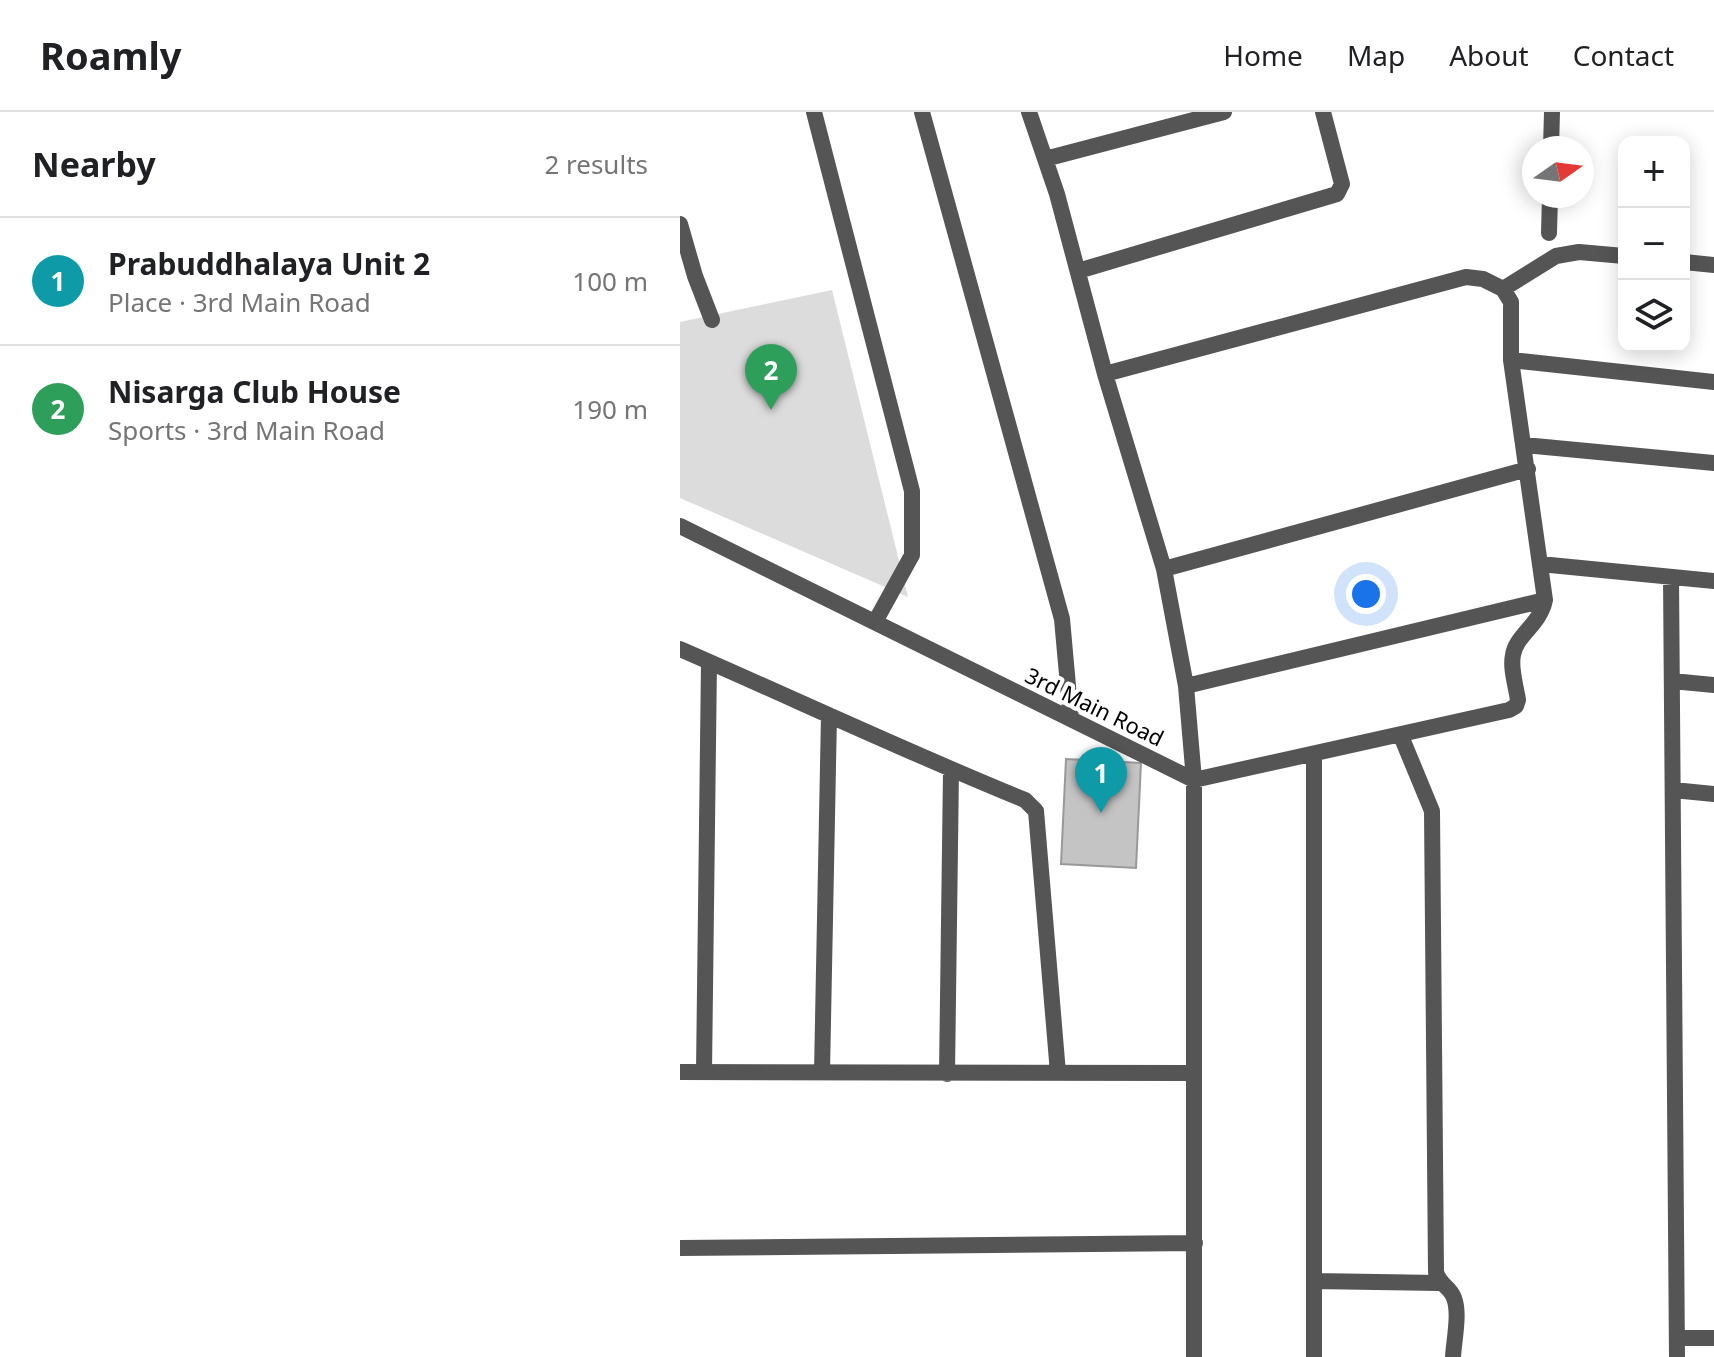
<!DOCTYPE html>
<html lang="en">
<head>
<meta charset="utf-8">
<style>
	:root { --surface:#fff; --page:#f6f6f6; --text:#202124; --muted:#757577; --line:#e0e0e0; --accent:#000 }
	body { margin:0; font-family:"Noto Sans",sans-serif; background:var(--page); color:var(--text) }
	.controls { position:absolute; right:24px; top:24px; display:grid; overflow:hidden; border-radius:16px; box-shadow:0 4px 20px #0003 }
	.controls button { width:72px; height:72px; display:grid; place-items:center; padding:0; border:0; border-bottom:2px solid var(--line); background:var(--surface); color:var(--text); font:40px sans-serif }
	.compass { position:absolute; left:842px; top:24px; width:72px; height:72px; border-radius:50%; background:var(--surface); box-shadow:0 4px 20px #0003; rotate:76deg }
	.you { position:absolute; left:686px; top:482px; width:28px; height:28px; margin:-20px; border:6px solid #fff; border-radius:50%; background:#1a73e8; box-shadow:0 0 0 12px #1a73e833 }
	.badge { display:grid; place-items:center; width:52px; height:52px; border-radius:50%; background:var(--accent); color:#fff; font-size:26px; font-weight:700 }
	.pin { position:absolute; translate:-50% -66px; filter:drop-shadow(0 2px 4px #0008) }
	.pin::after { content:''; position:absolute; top:42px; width:28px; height:24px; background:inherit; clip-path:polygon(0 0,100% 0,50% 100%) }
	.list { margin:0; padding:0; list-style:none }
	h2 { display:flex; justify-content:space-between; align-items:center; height:104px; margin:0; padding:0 32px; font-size:34px }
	h2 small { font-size:26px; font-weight:400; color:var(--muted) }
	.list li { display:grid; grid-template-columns:52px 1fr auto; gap:24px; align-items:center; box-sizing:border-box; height:128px; padding:0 32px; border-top:2px solid var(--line) }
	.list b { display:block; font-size:30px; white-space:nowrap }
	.list p { margin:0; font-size:26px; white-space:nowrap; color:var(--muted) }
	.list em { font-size:26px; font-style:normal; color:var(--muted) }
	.icon { flex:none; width:44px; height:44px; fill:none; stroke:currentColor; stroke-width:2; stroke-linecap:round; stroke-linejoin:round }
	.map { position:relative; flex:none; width:1034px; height:1245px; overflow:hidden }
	header { display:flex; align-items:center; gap:48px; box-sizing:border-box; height:112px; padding:0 40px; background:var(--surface); border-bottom:2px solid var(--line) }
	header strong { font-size:38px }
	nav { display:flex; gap:44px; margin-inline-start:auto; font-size:28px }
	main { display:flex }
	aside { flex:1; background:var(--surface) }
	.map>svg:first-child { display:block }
	.green { fill:#dcdcdc }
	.building { fill:#c4c4c4; stroke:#999; stroke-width:2 }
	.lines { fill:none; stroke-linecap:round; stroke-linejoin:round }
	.minor { stroke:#555; stroke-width:16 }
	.labels { text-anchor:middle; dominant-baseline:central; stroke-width:8; stroke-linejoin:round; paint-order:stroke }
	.street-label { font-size:22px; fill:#000; stroke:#fff }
</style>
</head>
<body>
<header>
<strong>Roamly</strong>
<nav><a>Home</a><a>Map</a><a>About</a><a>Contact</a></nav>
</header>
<main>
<aside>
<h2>Nearby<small>2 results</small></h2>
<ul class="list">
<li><span class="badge" style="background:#0f9aa8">1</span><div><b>Prabuddhalaya Unit 2</b><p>Place · 3rd Main Road</p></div><em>100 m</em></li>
<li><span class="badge" style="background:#2e9e5b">2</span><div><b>Nisarga Club House</b><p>Sports · 3rd Main Road</p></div><em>190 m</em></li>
</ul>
</aside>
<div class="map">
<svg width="1034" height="1245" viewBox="0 0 1034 1245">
	<rect width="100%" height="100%" fill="#fff"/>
	<!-- green -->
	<path class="green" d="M 152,178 L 228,485 L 0,386 L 0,210 Z"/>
	<!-- building -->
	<path class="building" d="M 386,647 L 461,651 L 456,756 L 381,752 Z"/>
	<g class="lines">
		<!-- minor -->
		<path class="minor" d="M 134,0 L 232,379 L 232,443 L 195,510
			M 242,0 L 382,507 L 391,607
			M 349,0 L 377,82 L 425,262 L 484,457 L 506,574 L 514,668 L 514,1245
			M 871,36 L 872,0
			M 365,47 L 544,0
			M 0,112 L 15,164 L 32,208
			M 869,121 L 870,84
			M 1004,150 L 1034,153
			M 398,159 L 657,82 L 662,72 L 643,0
			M 823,177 L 876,144 L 899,140 L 944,144
			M 831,248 L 1034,270
			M 844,333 L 1034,351
			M 0,414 L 514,668 L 829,598 L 836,594 L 838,588 C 836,574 830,556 833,543 C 836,523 860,513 865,488 L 831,248 L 831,190 L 823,177 L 803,167 L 786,165 L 425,262
			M 860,452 L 1034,469
			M 484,457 L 848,357
			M 991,465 L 997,1245
			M 0,537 C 115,587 229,641 345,688 L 356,699 L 378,961
			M 992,569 L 1034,573
			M 506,574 L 865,488
			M 721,624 L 752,699 L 756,1160 C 760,1174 770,1174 774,1186 C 780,1201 774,1228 773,1245
			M 634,642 L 634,1245
			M 993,678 L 1034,682
			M 0,960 L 513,961
			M 24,960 L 29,550
			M 142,960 L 149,603
			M 267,962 L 271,658
			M 0,1136 L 515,1131
			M 634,1169 L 759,1171
			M 997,1226 L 1034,1226"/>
	</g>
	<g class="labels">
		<!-- street labels -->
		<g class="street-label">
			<text transform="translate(415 594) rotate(26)">3rd Main Road</text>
		</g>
	</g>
</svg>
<div class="controls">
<button>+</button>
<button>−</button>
<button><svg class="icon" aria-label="layers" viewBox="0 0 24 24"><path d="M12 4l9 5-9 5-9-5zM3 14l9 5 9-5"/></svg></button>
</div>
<svg class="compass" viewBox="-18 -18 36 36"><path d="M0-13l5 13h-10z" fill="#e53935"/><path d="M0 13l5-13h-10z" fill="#757577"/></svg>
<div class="you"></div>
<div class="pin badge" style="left:421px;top:701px;background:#0f9aa8">1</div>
<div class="pin badge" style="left:91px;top:298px;background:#2e9e5b">2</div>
</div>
</main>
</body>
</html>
